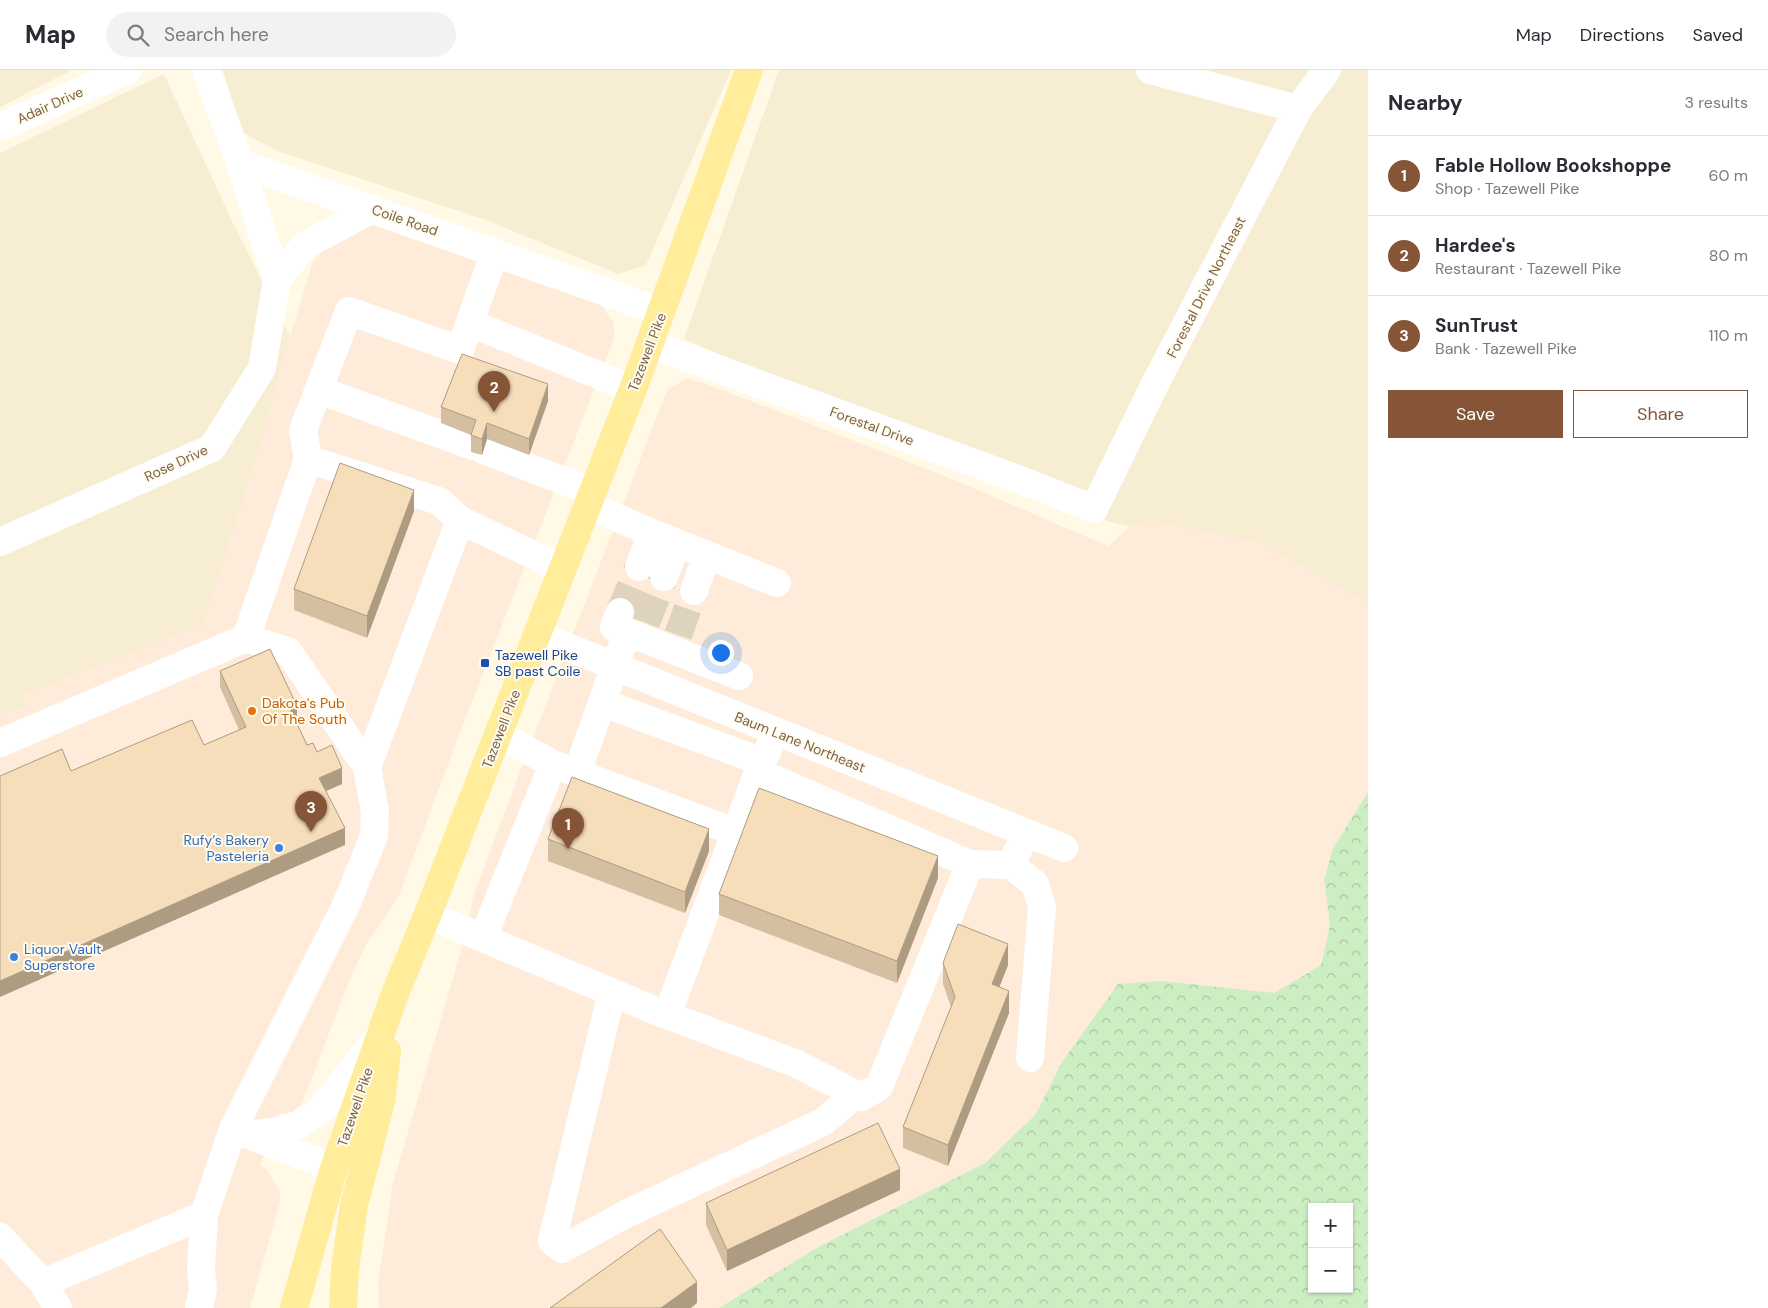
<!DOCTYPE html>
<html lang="en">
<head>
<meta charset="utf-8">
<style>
	:root { --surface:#fff; --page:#f2f2f3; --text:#2b2b33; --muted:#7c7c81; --line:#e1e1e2; --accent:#865538 }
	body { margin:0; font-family:"DM Sans",sans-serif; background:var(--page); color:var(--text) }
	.controls { position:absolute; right:15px; bottom:15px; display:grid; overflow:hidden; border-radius:0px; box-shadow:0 1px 4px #0004 }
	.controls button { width:45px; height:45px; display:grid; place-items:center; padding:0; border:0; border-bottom:1px solid var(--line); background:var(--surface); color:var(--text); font:25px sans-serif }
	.you { position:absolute; left:720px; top:582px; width:18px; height:18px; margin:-12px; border:4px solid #fff; border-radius:50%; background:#1a73e8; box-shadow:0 0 0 8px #1a73e833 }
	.badge { display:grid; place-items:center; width:32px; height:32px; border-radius:50%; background:var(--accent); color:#fff; font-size:16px; font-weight:700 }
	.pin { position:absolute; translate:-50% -41px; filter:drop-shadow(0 1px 2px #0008) }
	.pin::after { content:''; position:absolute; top:26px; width:18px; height:15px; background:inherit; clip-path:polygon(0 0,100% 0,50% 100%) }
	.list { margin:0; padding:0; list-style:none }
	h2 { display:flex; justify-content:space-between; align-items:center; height:65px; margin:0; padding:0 20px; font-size:21px }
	h2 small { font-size:16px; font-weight:400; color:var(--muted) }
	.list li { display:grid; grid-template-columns:32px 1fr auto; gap:15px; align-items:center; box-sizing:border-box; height:80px; padding:0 20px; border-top:1px solid var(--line) }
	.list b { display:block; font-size:19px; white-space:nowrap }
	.list p { margin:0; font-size:16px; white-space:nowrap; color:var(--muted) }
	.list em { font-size:16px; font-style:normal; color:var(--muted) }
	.actions { display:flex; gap:10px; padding:15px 20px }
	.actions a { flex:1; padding:11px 0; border:1px solid var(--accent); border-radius:0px; text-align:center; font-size:18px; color:var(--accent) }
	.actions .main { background:var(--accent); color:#fff }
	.icon { flex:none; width:28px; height:28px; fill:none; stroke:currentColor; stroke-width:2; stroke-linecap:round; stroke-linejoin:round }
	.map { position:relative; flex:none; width:1368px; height:1238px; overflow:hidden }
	header { display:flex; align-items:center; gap:30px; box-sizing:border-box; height:70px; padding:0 25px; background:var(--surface); border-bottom:1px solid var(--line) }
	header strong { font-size:24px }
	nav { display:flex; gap:28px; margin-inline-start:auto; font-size:18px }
	.search { width:350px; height:45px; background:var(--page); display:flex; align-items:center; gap:12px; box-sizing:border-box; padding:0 18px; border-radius:28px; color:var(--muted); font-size:19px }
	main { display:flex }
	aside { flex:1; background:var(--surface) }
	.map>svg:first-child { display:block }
	.residential { fill:#f7edd3 }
	.commercial { fill:#ffebd9 }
	.forest { fill:url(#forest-crowns); fill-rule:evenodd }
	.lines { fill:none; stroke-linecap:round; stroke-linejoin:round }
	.minor-tunnel { stroke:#ded4be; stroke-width:28; stroke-dasharray:28 14; stroke-linecap:butt }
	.minor { stroke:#fff; stroke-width:28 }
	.major { stroke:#ffed9c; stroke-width:28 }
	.wall { fill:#d4bfa0 }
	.shaded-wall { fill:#ad9b82 }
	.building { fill:#f7deba; stroke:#ad9b82 }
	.transit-dot { fill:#1a4fb4; stroke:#fffbee; stroke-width:2 }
	.food-dot { fill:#e8710a; stroke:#fffbee; stroke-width:2 }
	.shop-dot { fill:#3f7fe0; stroke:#fffbee; stroke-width:2 }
	.labels { text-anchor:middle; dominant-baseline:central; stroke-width:4; stroke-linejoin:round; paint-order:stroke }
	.street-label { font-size:14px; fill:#7b6347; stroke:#fffbee }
	.transit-label { font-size:14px; fill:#164399; stroke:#fffbee; text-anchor:start }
	.food-label { font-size:14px; fill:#c56008; stroke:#fffbee; text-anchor:start }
	.shop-label { font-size:14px; fill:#366cbe; stroke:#fffbee; text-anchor:end }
</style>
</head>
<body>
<header>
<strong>Map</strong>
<div class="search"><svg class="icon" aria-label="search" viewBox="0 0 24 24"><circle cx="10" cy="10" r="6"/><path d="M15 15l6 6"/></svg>Search here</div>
<nav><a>Map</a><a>Directions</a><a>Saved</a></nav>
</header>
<main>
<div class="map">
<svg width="1368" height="1238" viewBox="0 0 1368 1238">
	<defs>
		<pattern id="forest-crowns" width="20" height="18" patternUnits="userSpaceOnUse" patternTransform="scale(1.25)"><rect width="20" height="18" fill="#cceec2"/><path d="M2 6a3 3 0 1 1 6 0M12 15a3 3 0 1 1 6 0" fill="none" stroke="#abc49f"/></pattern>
	</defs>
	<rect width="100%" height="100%" fill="#fff9e6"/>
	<!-- residential -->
	<path class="residential" d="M 0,0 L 72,0 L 0,37 Z
		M 223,0 L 731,0 L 646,195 L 618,204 L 486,150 L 277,81 L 242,62 Z
		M 779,0 L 1368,0 L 1368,566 L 1234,483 L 1107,451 L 684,269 Z
		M 164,4 L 233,153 L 290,266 L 255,393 L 203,555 L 23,625 L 26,635 L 0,647 L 0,83 Z"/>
	<!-- commercial -->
	<path class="commercial" d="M 381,149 L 600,234 L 614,253 L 614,269 L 464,652 L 398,828 L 367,873 L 352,904 L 302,1033 L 292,1043 L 280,1043 L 260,1095 L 267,1100 L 280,1121 L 280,1132 L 250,1238 L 0,1238 L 0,647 L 26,635 L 23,625 L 203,554 L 255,393 L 275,315 L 313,192 L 339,164 Z
		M 687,308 L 720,319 L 952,409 L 1108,476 L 1130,457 L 1151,451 L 1260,472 L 1368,533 L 1368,722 L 1333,778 L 1324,810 L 1330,855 L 1321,895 L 1274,923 L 1062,992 L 1036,1044 L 985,1093 L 818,1177 L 719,1238 L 379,1238 L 378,1214 L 393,1113 L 461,881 L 475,821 L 516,712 L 667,320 Z"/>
	<!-- forest -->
	<path class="forest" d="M 1368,722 L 1368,1238 L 719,1238 L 818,1177 L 985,1093 L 1036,1044 L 1062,992 L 1118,914 L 1162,911 L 1274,923 L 1321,895 L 1330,855 L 1324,810 L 1333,778 ZM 1312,1137 L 1349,1137 L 1349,1219 L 1312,1219 Z"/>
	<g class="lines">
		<!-- minor-tunnel -->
		<path class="minor-tunnel" d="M 620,542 L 639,497
			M 646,553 L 664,507
			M 678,565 L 694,521"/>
		<!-- minor -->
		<path class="minor" d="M 206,0 L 240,93 L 662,242
			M 1150,0 L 1298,39
			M 0,57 L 128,0
			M 277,210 L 305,175 L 373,139
			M 470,253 L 633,319
			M 650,274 L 1023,411 L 1094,439 L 1154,316 L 1298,39 L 1327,0
			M 319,320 L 473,376
			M 483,380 L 593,422
			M 308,389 L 303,360 L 349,241 L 460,280 L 495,182
			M 588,435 L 652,463 L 777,513
			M 0,472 L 212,378 L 262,298 L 277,210 L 240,93
			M 639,497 L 652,463
			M 664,507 L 677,473
			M 694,521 L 707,485
			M 627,562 L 739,606
			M 538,565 L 1064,778
			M 246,568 L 308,389 L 439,431 L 460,450
			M 603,633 L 763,692
			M 499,665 L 553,694 L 735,762
			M 0,673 L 246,568 L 288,581 L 367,697
			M 758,702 L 970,794
			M 577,703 L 627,562 L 614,557 L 620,542
			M 1011,795 L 1035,814 L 1042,837 L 1030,988
			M 428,845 L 661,943 L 795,993 L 861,1027 L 879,1017 L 970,794 L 1011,795 L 1026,763
			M 483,868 L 553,694
			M 612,922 L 552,1171 L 562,1179 L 626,1144 L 823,1052 L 856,1024
			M 667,945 L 758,702 L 776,662
			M 248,1065 L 279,1061 L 299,1054 L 319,1042 L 379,966
			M 251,1066 L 334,1098
			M 0,1167 L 43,1213 L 204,1145 L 233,1059 L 346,835 L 374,766 L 375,742 L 367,697 L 460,450 L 563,499
			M 43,1213 L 58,1238
			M 199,1238 L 203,1220 L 201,1199 L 204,1145"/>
		<!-- major -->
		<path class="major" d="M 294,1238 L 334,1098 L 393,929 L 429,841 L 633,319 L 749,0
			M 343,1238 L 345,1199 L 354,1135 L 381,1032 L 387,981"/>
	</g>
	<!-- wall -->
	<path class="wall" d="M 548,331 L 529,385 L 487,369 L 482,385 L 471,382 L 471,365 L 441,353 L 441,337 Z
		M 414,441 L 367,568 L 294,540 L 294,519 Z
		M 220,601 L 297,652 L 296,653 L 307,675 L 317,682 L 342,714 L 326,721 L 345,775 L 71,701 L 204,675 L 239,660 L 220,617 Z
		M 548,769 L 709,781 L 685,843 L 548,791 Z
		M 938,808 L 897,913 L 719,845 L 719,824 Z
		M 943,893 L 1008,895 L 999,917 L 1009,943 L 948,1096 L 903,1078 L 903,1057 L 951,937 L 943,914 Z
		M 900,1120 L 727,1201 L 706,1155 L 706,1133 Z"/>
	<!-- shaded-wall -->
	<path class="shaded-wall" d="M 548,314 L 548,331 L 529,385 L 529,369 Z
		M 487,353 L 487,369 L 482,385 L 482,369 Z
		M 414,420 L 414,441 L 367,568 L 367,546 Z
		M 297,636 L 297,652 L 290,655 L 290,639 Z
		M 342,698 L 342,714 L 319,724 L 319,708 Z
		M 345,758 L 345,775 L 0,927 L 0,911 Z
		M 709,759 L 709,781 L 685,843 L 685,822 Z
		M 938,786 L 938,808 L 897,913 L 897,891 Z
		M 1008,874 L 1008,895 L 992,936 L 992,914 Z
		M 1009,921 L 1009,943 L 948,1096 L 948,1075 Z
		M 900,1099 L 900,1120 L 727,1201 L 727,1180 Z
		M 697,1212 L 697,1233 L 691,1238 L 661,1238 Z"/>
	<!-- building -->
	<path class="building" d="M 462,284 L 548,314 L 529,369 L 487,353 L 482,369 L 471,365 L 476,350 L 441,337 Z
		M 340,393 L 414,420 L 367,546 L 294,519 Z
		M 270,579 L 297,636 L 290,639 L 307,675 L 313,673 L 317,682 L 332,675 L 342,698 L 319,708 L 345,758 L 0,911 L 0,706 L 62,679 L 71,701 L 192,650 L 204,675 L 246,657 L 220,601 Z
		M 572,707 L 709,759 L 685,822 L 548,769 Z
		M 759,718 L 938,786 L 897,891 L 719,824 Z
		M 958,854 L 1008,874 L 992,914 L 1009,921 L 948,1075 L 903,1057 L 955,927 L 943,893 Z
		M 878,1053 L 900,1099 L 727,1180 L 706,1133 Z
		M 660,1159 L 697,1212 L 661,1238 L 550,1238 Z"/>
	<!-- markers -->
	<rect class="transit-dot" x="480" y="588" width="10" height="10" rx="2.5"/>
	<circle class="food-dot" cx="252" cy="641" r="5"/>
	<g class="shop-dot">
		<circle cx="279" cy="778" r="5"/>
		<circle cx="14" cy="887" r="5"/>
	</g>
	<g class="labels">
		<!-- street labels -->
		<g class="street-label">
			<text transform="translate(50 35) rotate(-24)">Adair Drive</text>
			<text transform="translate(405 150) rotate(19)">Coile Road</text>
			<text transform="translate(1206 217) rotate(-63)">Forestal Drive Northeast</text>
			<text transform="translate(647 282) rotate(-69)">Tazewell Pike</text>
			<text transform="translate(872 356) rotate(20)">Forestal Drive</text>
			<text transform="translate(176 393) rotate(-25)">Rose Drive</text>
			<text transform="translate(501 659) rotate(-69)">Tazewell Pike</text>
			<text transform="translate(800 672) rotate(22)">Baum Lane Northeast</text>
			<text transform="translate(355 1037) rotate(-71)">Tazewell Pike</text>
		</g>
		<!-- transit labels -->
		<g class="transit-label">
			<text x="495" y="585">Tazewell Pike<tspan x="495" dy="16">SB past Coile</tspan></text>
		</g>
		<!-- food labels -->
		<g class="food-label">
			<text x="262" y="633">Dakota's Pub<tspan x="262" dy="16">Of The South</tspan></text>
		</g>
		<!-- shop labels -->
		<g class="shop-label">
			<text x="269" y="770">Rufy’s Bakery<tspan x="269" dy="16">Pasteleria</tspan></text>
			<text x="24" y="879" text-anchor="start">Liquor Vault<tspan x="24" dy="16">Superstore</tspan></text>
		</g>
	</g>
</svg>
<div class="controls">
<button>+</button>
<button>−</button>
</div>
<div class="you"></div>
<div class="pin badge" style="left:568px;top:779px">1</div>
<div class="pin badge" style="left:494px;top:342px">2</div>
<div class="pin badge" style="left:311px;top:762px">3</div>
</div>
<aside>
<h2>Nearby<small>3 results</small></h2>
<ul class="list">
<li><span class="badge">1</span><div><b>Fable Hollow Bookshoppe</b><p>Shop · Tazewell Pike</p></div><em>60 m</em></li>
<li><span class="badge">2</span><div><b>Hardee's</b><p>Restaurant · Tazewell Pike</p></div><em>80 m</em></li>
<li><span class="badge">3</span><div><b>SunTrust</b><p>Bank · Tazewell Pike</p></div><em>110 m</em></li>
</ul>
<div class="actions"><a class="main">Save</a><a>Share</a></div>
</aside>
</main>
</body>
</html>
